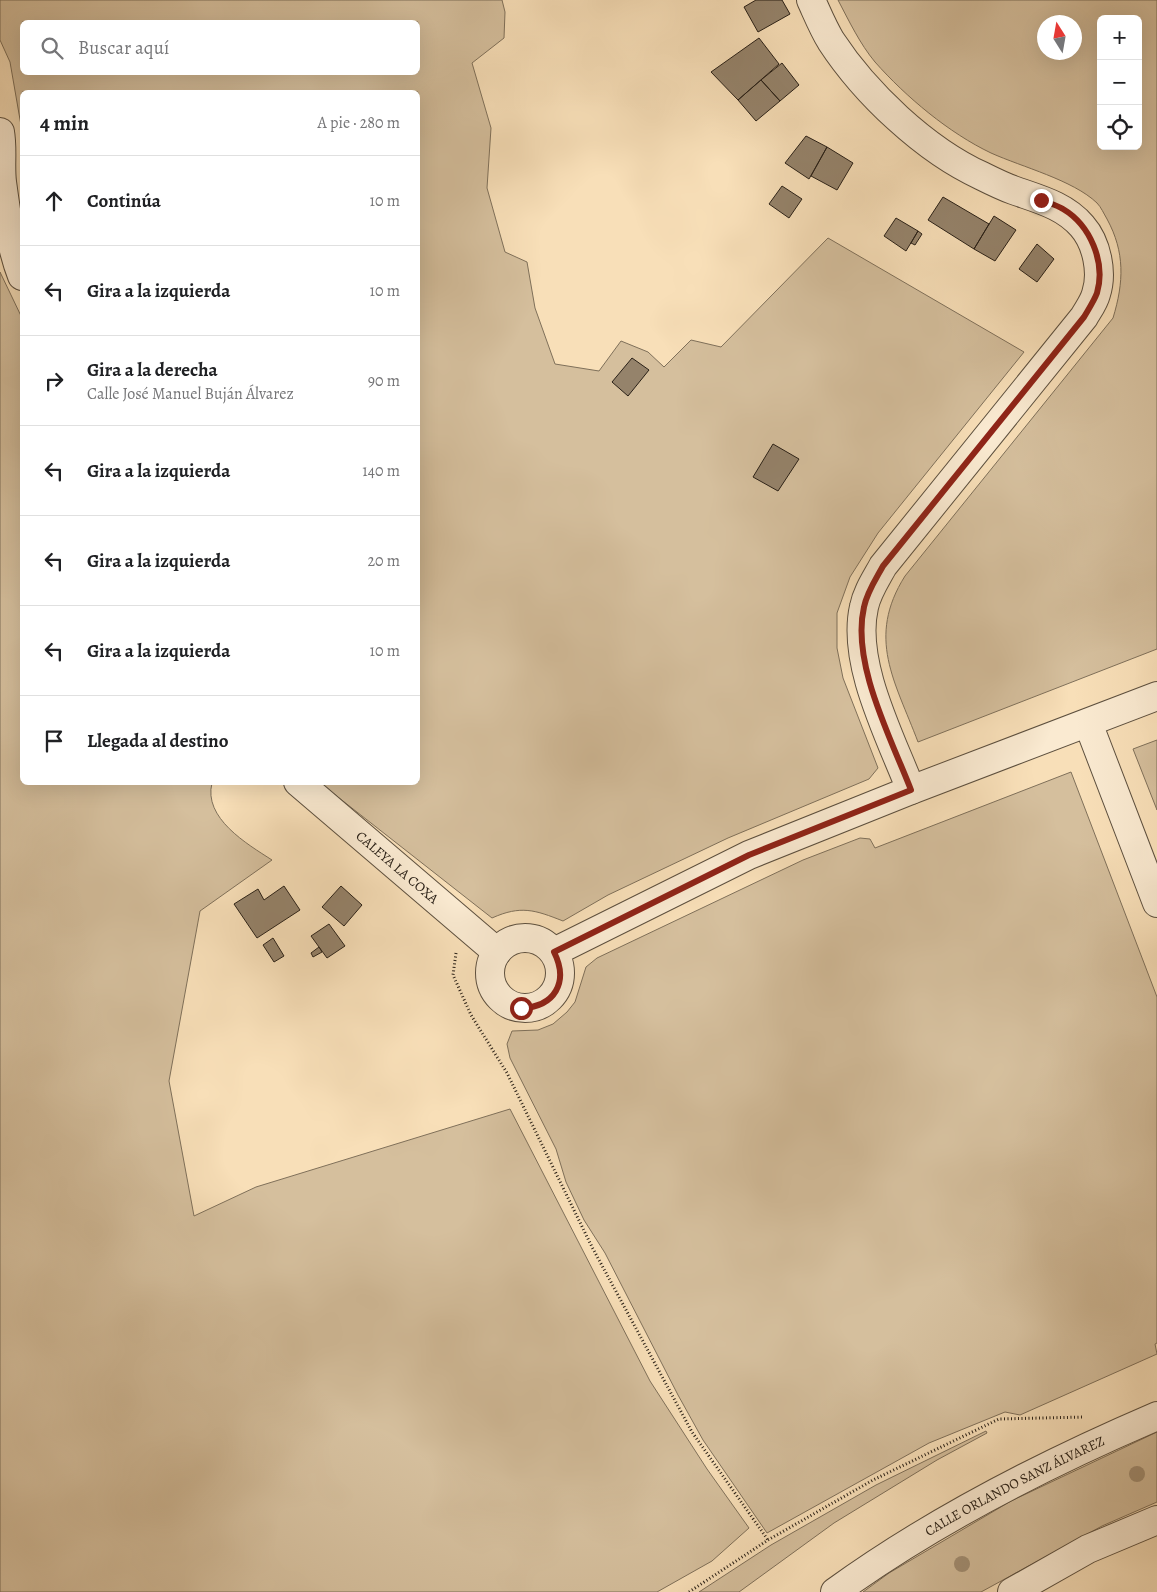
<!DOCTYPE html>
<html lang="es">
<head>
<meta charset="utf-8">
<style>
	:root { --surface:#fff; --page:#f6f6f6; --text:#202124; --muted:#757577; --line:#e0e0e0 }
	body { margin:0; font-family:Alegreya,serif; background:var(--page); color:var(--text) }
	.controls { position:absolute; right:15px; top:15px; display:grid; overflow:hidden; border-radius:8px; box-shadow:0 5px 20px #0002 }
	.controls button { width:45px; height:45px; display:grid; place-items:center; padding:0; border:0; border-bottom:1px solid var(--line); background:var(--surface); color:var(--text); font:25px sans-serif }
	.compass { position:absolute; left:1037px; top:15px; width:45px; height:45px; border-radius:50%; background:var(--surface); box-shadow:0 5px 20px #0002; rotate:349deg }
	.stop { position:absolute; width:15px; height:15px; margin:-11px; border:4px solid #8f2418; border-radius:50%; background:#fff }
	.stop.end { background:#8f2418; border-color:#fff; box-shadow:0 1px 5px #0008 }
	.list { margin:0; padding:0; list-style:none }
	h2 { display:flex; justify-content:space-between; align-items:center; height:65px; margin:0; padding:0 20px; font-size:21px }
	h2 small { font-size:16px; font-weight:400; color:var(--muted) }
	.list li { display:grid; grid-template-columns:32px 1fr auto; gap:15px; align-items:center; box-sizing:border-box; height:90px; padding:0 20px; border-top:1px solid var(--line) }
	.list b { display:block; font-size:19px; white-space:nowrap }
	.list p { margin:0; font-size:16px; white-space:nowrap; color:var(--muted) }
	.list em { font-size:16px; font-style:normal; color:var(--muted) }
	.icon { flex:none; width:28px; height:28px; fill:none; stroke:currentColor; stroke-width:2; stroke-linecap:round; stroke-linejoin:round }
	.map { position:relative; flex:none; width:1157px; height:1592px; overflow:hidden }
	.search { position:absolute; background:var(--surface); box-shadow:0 5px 20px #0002; left:20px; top:20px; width:400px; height:55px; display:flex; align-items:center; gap:12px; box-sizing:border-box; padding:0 18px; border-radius:8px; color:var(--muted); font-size:19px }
	.panel { position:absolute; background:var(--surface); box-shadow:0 5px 20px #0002; left:20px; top:90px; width:400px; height:695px; border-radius:8px }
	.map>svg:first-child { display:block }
	.green { fill:#d5bf9d; stroke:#7f705a; fill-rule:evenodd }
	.building { fill:#95836b; stroke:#292017 }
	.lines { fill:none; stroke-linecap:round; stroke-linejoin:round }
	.minor-casing { stroke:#5d503f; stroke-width:30 }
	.path { stroke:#292017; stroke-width:3; stroke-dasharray:1 2.5; stroke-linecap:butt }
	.minor { stroke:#faead1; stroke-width:28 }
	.tree { fill:#a39075 }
	.route { stroke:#8f2418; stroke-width:6 }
	.labels { text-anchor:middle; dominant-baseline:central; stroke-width:4; stroke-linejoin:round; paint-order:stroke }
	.street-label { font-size:14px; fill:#292017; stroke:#faead1 }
</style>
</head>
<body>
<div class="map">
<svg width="1157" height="1592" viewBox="0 0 1157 1592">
	<rect width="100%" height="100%" fill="#f8dfb8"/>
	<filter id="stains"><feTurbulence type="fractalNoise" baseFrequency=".004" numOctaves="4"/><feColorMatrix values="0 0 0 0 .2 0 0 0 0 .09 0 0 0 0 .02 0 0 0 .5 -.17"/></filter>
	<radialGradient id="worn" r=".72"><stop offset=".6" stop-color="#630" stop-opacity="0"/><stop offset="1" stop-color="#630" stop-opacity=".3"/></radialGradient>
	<!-- green -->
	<path class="green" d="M 0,0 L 502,0 L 505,12 L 504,38 L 472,63 L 491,128 L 487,188 L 505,252 L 527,262 L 535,308 L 555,364 L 599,371 L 621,341 L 648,352 L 664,367 L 691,340 L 721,347 L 828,238 L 1024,352 L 878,533 L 850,577 L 837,613 L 837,648 L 843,678 L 878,768 L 869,779 L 728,838 L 608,895 L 563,921 C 535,910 521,905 492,918 L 320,783 L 418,782 L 418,92 L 22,92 L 22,131 L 10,62 L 0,40 ZM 22,22 L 418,22 L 418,72 L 22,72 Z
		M 838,0 L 1157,0 L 1157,649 L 918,742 C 895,681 866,638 905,576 L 1113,318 C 1124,282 1125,252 1107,219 C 1104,214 1101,207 1097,203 C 1073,180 1022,167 991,153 C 949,133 906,97 875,62 C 860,44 849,21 838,0 ZM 1101,19 L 1138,19 L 1138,146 L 1101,146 ZM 1044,22 L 1074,22 L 1074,52 L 1044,52 Z
		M 0,272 L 22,318 L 22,782 L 212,783 C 203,818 247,844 272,860 L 200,911 L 169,1081 L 194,1216 L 256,1187 L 510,1109 L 650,1381 L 707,1469 L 749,1528 L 712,1561 L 657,1592 L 0,1592 Z
		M 1157,740 L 1157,810 L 1133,749 Z
		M 1071,772 L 1157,997 L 1157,1343 L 1155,1344 L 1157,1354 L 1020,1415 L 1005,1412 L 929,1443 L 767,1533 L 703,1440 L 678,1395 L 605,1253 L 584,1220 L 566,1182 L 556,1149 L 510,1058 L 507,1044 L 512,1031 L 538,1030 L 553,1024 L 567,1012 L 575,1002 L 586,967 L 597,958 L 803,860 L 860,838 L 870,839 L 875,848 Z
		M 986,1431 L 987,1433 L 937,1460 L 834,1523 L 739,1592 L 699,1592 L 771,1545 L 876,1485 Z
		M 1157,1432 L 1157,1502 L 1102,1526 L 981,1592 L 863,1592 L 889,1573 L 1011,1501 Z"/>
	<!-- building -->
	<path class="building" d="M 756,0 L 782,0 L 790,14 L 758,32 L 744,7 Z
		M 759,38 L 779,64 L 738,100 L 711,72 Z
		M 782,63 L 799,85 L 780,101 L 761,80 Z
		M 761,80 L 780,101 L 756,121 L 738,100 Z
		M 806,136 L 827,147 L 809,179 L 785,163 Z
		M 827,147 L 853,163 L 837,190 L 811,176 Z
		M 782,186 L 802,199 L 789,218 L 769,204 Z
		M 943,197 L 989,224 L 974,249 L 928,220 Z
		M 994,216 L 1016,230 L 995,261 L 974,249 Z
		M 896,218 L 918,231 L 906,251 L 884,236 Z
		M 918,231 L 922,234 L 915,245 L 911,243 Z
		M 1037,244 L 1054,259 L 1037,282 L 1019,269 Z
		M 632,358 L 649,370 L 628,396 L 612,382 Z
		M 773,444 L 799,459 L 778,491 L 753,477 Z
		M 284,886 L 300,910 L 257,938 L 234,904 L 258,889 L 264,900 Z
		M 341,886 L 362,905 L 344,926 L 322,907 Z
		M 329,924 L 345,946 L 327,958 L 311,936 Z
		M 273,938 L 284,956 L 274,962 L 263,945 Z
		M 319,947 L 322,952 L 313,957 L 311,953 Z"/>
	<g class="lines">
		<!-- minor casing -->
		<g class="minor-casing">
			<g id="minor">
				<path d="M 811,0 C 817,13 823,28 831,41 C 865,93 925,150 982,176 C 992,181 1002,186 1013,190 C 1038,199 1064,205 1082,226 C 1097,243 1103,273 1096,294 C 1094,302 1088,310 1084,317 L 883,566 C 876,579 867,592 864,607 C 851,663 891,738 911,790"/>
				<path d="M 0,132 C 3,149 0,165 2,182 C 6,212 11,248 22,276"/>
				<path d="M 1088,723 L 1157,903"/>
				<path id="s1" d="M 298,782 L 497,952"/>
				<circle cx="525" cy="973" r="35"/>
				<path d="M 554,952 L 749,855 L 911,790 L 1157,696"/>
				<path id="s2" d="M 835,1592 C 933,1521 1045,1464 1157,1416"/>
				<path d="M 1012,1592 L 1088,1549 L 1157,1520"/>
			</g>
		</g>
		<!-- path -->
		<path class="path" d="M 456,953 L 453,975 L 471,1015 L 507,1073 L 592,1247 L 692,1432 L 768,1540
			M 689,1592 L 768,1540 L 873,1480 L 999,1419 L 1084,1417"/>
		<!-- minor -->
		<use href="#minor" class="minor"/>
	</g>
	<!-- trees -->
	<g class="tree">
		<circle cx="1137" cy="1474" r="8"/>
		<circle cx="962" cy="1564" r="8"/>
	</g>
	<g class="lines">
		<!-- route -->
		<path class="route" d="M 521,1008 C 555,1007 569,982 554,952 L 749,855 L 911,790 C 891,738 851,663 864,607 C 867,592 876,579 883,566 L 1084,317 C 1088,310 1094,301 1097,293 C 1106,262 1090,225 1063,209 C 1057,205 1048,203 1041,200"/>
	</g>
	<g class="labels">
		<!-- street labels -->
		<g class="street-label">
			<text stroke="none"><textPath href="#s1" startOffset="131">CALEYA LA COXA</textPath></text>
			<text stroke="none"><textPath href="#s2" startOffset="209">CALLE ORLANDO SANZ ÁLVAREZ</textPath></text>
		</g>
	</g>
	<rect width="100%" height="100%" filter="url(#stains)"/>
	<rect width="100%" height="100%" fill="url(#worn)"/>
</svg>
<div class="controls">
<button>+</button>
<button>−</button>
<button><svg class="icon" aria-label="locate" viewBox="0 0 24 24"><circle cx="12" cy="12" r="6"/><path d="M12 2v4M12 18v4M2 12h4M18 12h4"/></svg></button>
</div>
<svg class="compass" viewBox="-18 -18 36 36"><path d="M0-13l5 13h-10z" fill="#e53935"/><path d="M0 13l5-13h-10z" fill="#757577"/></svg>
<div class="stop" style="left:521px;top:1008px"></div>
<div class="stop end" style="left:1041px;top:200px"></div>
<div class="search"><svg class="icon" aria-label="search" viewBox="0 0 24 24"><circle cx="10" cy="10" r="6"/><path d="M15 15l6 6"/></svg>Buscar aquí</div>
<section class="panel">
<h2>4 min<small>A pie · 280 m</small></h2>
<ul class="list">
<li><svg class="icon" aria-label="ahead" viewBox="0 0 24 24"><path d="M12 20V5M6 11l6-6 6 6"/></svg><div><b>Continúa</b></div><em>10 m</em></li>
<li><svg class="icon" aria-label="left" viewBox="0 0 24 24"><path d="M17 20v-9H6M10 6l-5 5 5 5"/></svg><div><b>Gira a la izquierda</b></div><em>10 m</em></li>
<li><svg class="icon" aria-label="right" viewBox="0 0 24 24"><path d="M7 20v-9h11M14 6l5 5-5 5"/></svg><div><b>Gira a la derecha</b><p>Calle José Manuel Buján Álvarez</p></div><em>90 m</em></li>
<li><svg class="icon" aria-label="left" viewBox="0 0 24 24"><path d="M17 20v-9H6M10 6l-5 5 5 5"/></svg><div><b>Gira a la izquierda</b></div><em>140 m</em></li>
<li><svg class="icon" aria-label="left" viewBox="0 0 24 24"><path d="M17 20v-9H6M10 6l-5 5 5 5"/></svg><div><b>Gira a la izquierda</b></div><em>20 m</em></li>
<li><svg class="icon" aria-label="left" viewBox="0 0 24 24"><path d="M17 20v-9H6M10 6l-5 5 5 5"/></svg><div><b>Gira a la izquierda</b></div><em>10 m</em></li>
<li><svg class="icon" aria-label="arrive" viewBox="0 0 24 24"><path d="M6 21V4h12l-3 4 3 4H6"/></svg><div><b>Llegada al destino</b></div></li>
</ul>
</section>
</div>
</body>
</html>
